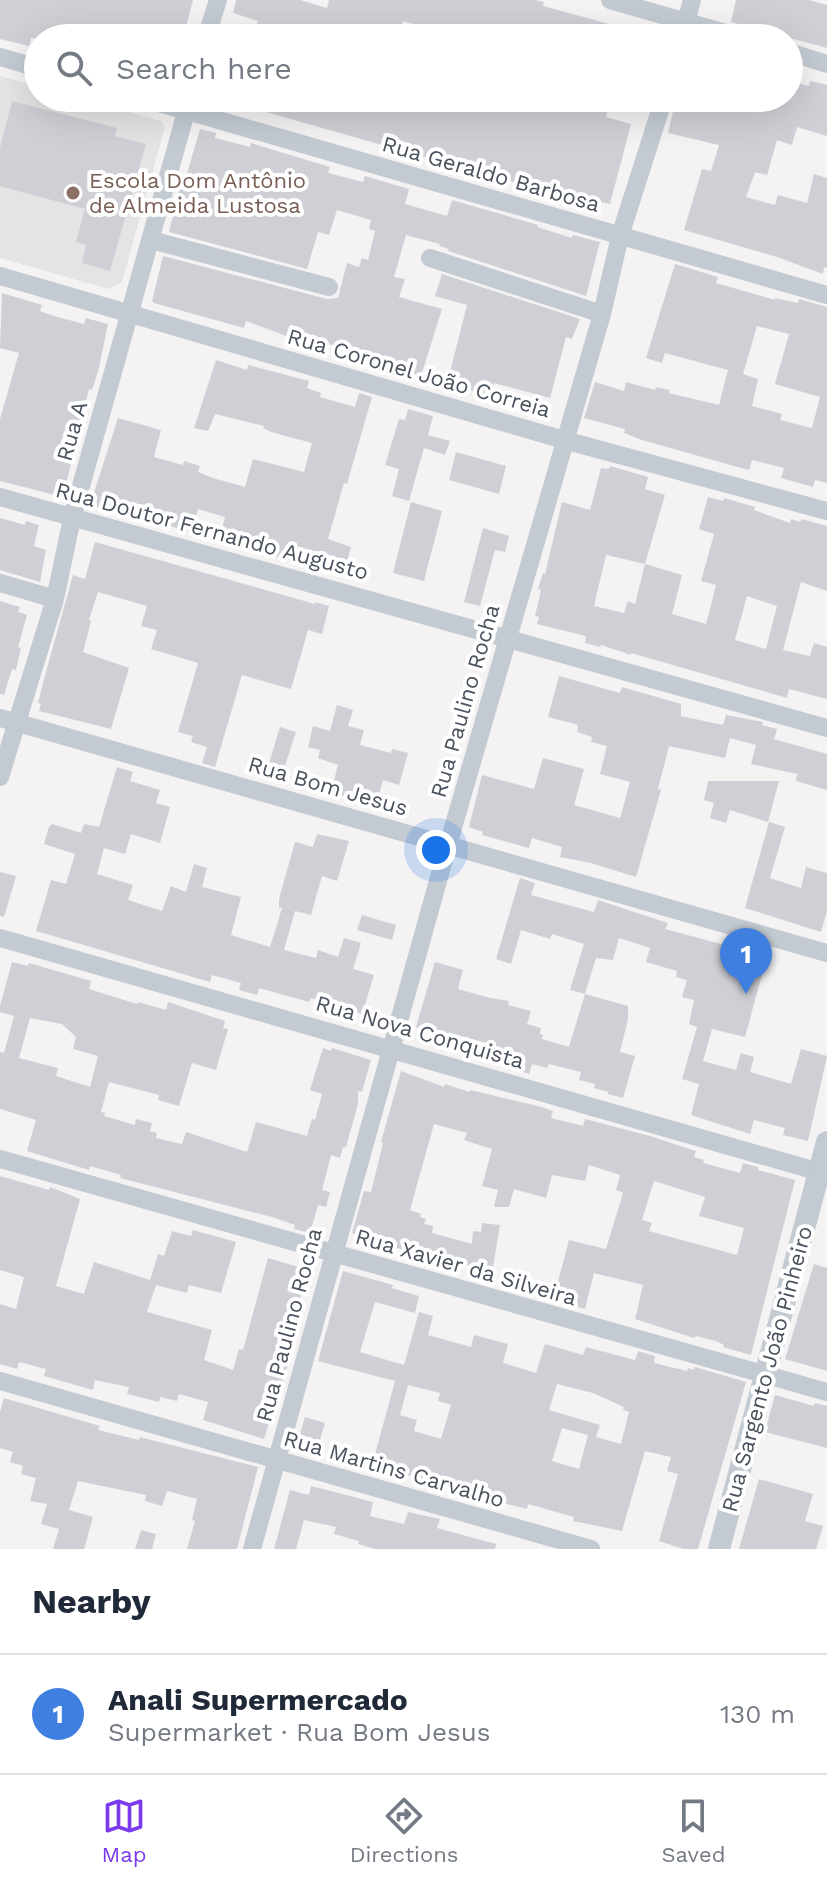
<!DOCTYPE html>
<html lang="en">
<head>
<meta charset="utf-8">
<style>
	:root { --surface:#fff; --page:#f6f6f7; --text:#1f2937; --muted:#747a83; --line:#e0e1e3; --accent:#7c3aed }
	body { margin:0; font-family:"Work Sans",sans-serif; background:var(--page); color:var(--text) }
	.you { position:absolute; left:436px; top:850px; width:28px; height:28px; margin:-20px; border:6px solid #fff; border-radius:50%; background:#1a73e8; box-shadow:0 0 0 12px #1a73e833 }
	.badge { display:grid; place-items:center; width:52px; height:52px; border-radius:50%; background:var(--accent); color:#fff; font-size:26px; font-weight:700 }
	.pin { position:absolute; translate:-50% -66px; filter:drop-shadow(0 2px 4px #0008) }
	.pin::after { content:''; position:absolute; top:42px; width:28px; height:24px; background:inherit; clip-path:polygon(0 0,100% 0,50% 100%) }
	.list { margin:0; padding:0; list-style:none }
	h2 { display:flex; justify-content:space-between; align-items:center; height:104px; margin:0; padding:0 32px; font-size:34px }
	h2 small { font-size:26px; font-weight:400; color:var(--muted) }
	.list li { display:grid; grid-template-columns:52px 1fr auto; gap:24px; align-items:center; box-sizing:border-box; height:120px; padding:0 32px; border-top:2px solid var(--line) }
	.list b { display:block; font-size:30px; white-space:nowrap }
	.list p { margin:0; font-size:26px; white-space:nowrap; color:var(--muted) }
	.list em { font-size:26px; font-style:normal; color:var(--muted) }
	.icon { flex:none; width:44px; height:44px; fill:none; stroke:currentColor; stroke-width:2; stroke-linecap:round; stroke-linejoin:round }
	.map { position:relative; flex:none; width:827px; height:1549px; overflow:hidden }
	.search { position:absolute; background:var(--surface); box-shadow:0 8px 32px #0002; left:24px; right:24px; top:24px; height:88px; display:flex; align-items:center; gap:20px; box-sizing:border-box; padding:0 28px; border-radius:44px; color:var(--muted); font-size:30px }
	.sheet { height:224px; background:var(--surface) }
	nav { display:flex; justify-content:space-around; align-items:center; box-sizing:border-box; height:112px; border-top:2px solid var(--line); background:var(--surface); font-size:22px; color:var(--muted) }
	nav a { display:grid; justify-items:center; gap:4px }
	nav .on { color:var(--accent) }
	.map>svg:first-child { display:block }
	.education { fill:#e5e3e3 }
	.building { fill:#cfd0d6; fill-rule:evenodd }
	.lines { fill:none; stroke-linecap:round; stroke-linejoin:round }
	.minor { stroke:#c3cad2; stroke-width:18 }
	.tertiary { stroke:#c3cad2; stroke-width:22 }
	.education-dot { fill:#8d6e63; stroke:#fff; stroke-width:3 }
	.labels { text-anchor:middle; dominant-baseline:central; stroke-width:8; stroke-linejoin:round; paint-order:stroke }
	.street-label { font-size:22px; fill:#4a525e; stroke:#fff }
	.education-label { font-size:22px; fill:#785e54; stroke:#fff; text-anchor:start }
</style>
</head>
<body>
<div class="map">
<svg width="827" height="1549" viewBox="0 0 827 1549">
	<rect width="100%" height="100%" fill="#f4f2f2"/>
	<!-- education -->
	<path class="education" d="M 0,76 L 38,87 L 38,98 L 78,98 L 161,121 L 165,127 L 122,282 L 108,289 L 0,258 Z"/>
	<!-- building -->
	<path class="building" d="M 0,0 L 193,0 L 183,38 L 31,38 L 29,46 L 0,39 Z
		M 236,0 L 300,0 L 327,8 L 329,0 L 535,0 L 544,2 L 543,6 L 642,33 L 642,38 L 437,38 L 439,31 L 403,21 L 399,33 L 369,26 L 366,38 L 311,38 L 275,28 L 272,38 L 253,38 L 258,21 L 233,13 Z
		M 736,0 L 809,0 L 827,5 L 827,48 L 731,22 Z
		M 810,81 L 827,85 L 827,136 L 797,127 L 792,145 L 777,140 L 767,175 L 755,172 L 746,197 L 775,205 L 778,195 L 807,203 L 814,174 L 827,178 L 827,268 L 824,267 L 823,274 L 777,257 L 684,230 L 702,169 L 711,171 L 719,145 L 668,133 L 676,98 L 789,98 L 789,90 L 791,90 L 794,82 L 809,86 Z
		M 232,98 L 465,98 L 497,107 L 500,98 L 584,98 L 583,101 L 608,108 L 606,117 L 631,124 L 610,204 L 530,187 L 287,118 L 231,102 Z
		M 12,101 L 117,128 L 115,136 L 146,144 L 110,271 L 82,263 L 86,245 L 76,242 L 85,209 L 0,186 L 0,148 Z
		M 200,129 L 216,133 L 215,138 L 250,147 L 251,143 L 330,167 L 328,173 L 363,182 L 365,176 L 409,189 L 405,204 L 447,216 L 452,200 L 538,225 L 537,227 L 572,238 L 573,235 L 600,242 L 586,296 L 448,251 L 449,249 L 439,246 L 440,244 L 406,235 L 394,277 L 405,279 L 399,297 L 442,309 L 421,376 L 369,361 L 371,355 L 301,337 L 300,341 L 246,321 L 244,328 L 154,303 L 152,301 L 163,256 L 327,299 L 338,298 L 347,263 L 359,267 L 362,258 L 368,260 L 375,231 L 369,229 L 371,220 L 337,210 L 329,235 L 318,232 L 307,269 L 169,232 L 181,183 L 184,184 Z
		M 675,264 L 718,277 L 716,283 L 775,300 L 775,298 L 798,303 L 799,299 L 827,307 L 827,483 L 815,480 L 813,487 L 781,478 L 784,468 L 752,460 L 749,470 L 734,466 L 642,440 L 624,433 L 625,429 L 584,418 L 595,382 L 624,391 L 626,382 L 655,390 L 656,387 L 670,390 L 669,393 L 719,405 L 728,370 L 665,353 L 662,363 L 646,358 ZM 757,326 L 789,334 L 775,384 L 820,397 L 812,428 L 780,420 L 782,414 L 752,406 L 758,379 L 743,374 Z
		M 442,274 L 580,319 L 572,339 L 566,337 L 550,398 L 494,383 L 491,396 L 447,384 L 467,305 L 435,296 Z
		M 2,293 L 42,305 L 40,311 L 54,316 L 84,324 L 86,318 L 108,324 L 99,368 L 92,390 L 89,389 L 63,497 L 0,481 L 0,419 L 19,353 L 0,348 Z
		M 216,360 L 247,370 L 248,365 L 309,381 L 307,388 L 321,393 L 320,397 L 355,407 L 359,393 L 372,397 L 347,484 L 344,483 L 328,539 L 351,547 L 343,576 L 230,543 L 232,536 L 221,533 L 225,517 L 198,509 L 192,532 L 90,505 L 118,418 L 161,430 L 154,457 L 183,465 L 184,461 L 200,466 L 198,472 L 213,478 L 245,487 L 253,459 L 304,472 L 312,443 L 271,432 L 263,428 L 264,426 L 215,414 L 208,431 L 194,428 Z
		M 408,409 L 433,416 L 428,435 L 450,441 L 445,455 L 424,448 L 409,501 L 392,496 L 399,469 L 385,465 L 399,419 L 405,420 Z
		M 456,452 L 506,466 L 499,494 L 449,480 Z
		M 610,466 L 648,477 L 645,489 L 665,495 L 645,564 L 606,555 L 594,606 L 624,613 L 628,601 L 635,604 L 645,564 L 682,575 L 672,614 L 706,624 L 716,585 L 701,581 L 714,534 L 699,529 L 708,497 L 723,501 L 724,498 L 755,507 L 754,510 L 790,523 L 791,519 L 801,522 L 801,519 L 827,526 L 827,591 L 801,582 L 783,650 L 810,656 L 814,643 L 827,647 L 827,699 L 789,689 L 787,698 L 631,653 L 631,655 L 601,645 L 600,647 L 585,643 L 586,636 L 537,624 L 539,617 L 535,616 L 541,590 L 538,589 L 543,573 L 545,574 L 562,502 L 590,510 L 601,468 L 609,469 ZM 747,596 L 777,606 L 766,649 L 735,640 Z
		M 411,502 L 442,511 L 424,581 L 393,573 Z
		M 0,518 L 25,525 L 26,521 L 39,525 L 34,546 L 46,550 L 40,582 L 0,570 Z
		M 483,528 L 509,536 L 505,552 L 495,550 L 480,606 L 464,602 Z
		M 95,542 L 315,604 L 315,602 L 329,606 L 322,634 L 308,630 L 291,689 L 242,675 L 215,767 L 202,763 L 207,747 L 191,742 L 193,736 L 178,732 L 198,663 L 151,649 L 157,630 L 141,626 L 147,606 L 98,592 L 89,620 L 91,621 L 83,652 L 129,668 L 111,729 L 39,711 L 41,704 L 38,703 L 47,668 L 73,575 L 85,579 Z
		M 0,601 L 20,607 L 18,612 L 27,615 L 18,647 L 21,648 L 16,670 L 12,669 L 4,695 L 0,694 Z
		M 559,676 L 620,693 L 622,687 L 681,704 L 681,716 L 723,725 L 726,715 L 763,722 L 762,725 L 777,729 L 774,739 L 827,754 L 827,790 L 796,781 L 797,774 L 751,764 L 756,745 L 730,738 L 725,758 L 669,746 L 658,789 L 661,790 L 636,877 L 591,863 L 560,857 L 562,847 L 532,838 L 529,848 L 482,835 L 483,832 L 469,827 L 482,775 L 534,789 L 543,758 L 584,769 L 574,805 L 620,818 L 630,782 L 600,774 L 607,746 L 591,742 L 592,737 L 577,732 L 578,725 L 548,717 Z
		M 337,705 L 353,710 L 348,726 L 364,730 L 360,745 L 391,753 L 392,749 L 408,753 L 399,785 L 383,780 L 376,805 L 331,792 L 338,765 L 318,758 L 320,750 L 308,747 L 313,726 L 330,731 Z
		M 280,727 L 296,732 L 281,778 L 266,773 Z
		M 117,767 L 133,772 L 130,781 L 160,790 L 156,803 L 170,807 L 160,843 L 131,834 L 125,854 L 104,848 L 97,874 L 133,885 L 128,900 L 162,911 L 171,886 L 186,892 L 194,864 L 207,868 L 202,887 L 241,897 L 231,935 L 270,947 L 282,908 L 279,907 L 279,899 L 295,842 L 313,847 L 317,834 L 349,841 L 337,881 L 322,876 L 311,915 L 295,911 L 284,950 L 316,958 L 318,950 L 338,957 L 344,938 L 361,943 L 353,969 L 374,975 L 362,1014 L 311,998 L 309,1002 L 259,988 L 257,995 L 239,990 L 241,983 L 212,975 L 210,982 L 36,931 L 51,880 L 66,884 L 75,854 L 44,844 L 49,827 L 52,824 L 81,833 L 84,824 L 99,827 Z
		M 708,781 L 779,781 L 768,822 L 730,810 L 726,823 L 710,818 L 714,803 L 704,800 Z
		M 769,822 L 785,827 L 770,878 L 801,888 L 806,867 L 827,873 L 827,911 L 821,932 L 745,908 Z
		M 0,872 L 16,876 L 4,917 L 0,916 Z
		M 520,878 L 535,883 L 531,895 L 594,912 L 598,900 L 668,923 L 665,929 L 743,950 L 742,953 L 766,960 L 745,1037 L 712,1029 L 703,1061 L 736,1070 L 741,1053 L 754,1057 L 750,1072 L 791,1084 L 801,1049 L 827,1056 L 808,1141 L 783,1135 L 785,1128 L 754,1120 L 750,1134 L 691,1115 L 699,1084 L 682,1079 L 697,1027 L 689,1024 L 694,1000 L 682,997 L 687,980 L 676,977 L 677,971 L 646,962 L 650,948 L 619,938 L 613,960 L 596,958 L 585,994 L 570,990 L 584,944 L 552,934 L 550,939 L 521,930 L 511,964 L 496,959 Z
		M 362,915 L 396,925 L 392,940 L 357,930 Z
		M 12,962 L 28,966 L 29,963 L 91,981 L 89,989 L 137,1004 L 138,1002 L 166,1010 L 168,1002 L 225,1021 L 223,1028 L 228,1029 L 216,1070 L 192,1063 L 179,1106 L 158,1100 L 159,1095 L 109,1082 L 101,1112 L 105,1113 L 104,1116 L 135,1125 L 136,1119 L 152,1123 L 150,1131 L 157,1133 L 156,1138 L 182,1144 L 186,1132 L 247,1152 L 256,1122 L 307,1136 L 312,1119 L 315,1120 L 322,1094 L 310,1090 L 323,1048 L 331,1051 L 332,1048 L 371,1060 L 362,1092 L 358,1091 L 358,1104 L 346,1147 L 343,1147 L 340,1158 L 331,1155 L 322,1190 L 330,1192 L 326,1207 L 318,1205 L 310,1233 L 294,1229 L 295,1225 L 272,1217 L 120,1178 L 121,1175 L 90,1166 L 89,1170 L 27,1151 L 36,1120 L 0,1109 L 0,1052 L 4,1053 L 14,1016 L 0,1012 L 0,1006 ZM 30,1018 L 62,1024 L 76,1037 L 73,1049 L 98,1056 L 90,1087 L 56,1076 L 58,1068 L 19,1058 Z
		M 435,962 L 463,970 L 458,989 L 490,998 L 509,1001 L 508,1005 L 531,1011 L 527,1024 L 541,1028 L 540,1034 L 543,1035 L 542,1039 L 569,1047 L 585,994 L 628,1006 L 628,1019 L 620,1052 L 635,1056 L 623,1098 L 608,1094 L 608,1092 L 594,1088 L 595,1084 L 579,1080 L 581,1072 L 549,1064 L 547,1068 L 532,1064 L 529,1074 L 501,1065 L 504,1055 L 501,1054 L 502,1048 L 458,1035 L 457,1038 L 416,1027 Z
		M 401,1071 L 444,1087 L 445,1084 L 469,1092 L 470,1090 L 538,1106 L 553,1111 L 551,1118 L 583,1126 L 585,1119 L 650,1136 L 696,1151 L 694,1157 L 704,1160 L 703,1163 L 740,1173 L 743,1163 L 758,1167 L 758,1170 L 795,1180 L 751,1355 L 723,1347 L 724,1345 L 716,1341 L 696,1336 L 694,1338 L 635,1319 L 643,1285 L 594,1273 L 585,1309 L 553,1300 L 569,1240 L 606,1249 L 623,1193 L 616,1190 L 620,1175 L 589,1165 L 585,1181 L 552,1175 L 546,1198 L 514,1189 L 509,1207 L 494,1207 L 498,1190 L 482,1186 L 492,1149 L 464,1140 L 467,1133 L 434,1124 L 410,1210 L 421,1214 L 420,1217 L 426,1219 L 424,1224 L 433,1226 L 432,1233 L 472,1244 L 473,1231 L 481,1232 L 482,1223 L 500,1225 L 491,1279 L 477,1276 L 479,1268 L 430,1255 L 427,1267 L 408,1261 L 410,1252 L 352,1233 L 364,1191 L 371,1192 L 383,1143 L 381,1142 ZM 654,1181 L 705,1197 L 699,1216 L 744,1228 L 737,1255 L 649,1231 L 652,1223 L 642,1220 Z
		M 0,1176 L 49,1190 L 50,1187 L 80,1199 L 56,1286 L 84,1294 L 94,1262 L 150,1280 L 158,1254 L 164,1256 L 172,1231 L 191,1236 L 193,1230 L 236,1242 L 221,1293 L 189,1285 L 187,1293 L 156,1285 L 147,1312 L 212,1330 L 204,1360 L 233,1370 L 239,1349 L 243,1350 L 268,1258 L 309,1270 L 299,1301 L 297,1300 L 281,1359 L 289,1361 L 264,1439 L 203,1420 L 208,1402 L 179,1394 L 177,1401 L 160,1397 L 159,1402 L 127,1394 L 129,1387 L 95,1380 L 93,1390 L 44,1376 L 46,1369 L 19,1362 L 17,1369 L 0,1364 L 0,1304 L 16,1309 L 24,1277 L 0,1270 Z
		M 814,1264 L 827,1268 L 827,1371 L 785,1359 Z
		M 343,1271 L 393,1285 L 392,1288 L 419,1296 L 415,1313 L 375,1302 L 360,1352 L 404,1365 L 419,1312 L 433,1316 L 428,1335 L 471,1347 L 474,1335 L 508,1344 L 503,1363 L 536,1373 L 545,1344 L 583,1355 L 586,1347 L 635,1360 L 638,1351 L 655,1356 L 654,1363 L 687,1371 L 688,1368 L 694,1370 L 695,1367 L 746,1382 L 698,1549 L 683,1549 L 659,1541 L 678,1474 L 667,1471 L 671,1457 L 645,1451 L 622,1531 L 573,1521 L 574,1517 L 528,1504 L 527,1509 L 495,1501 L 372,1465 L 395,1381 L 318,1361 ZM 557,1384 L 593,1393 L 624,1407 L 623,1410 L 629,1412 L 621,1444 L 596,1437 L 600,1425 L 549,1410 ZM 408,1385 L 440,1393 L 438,1401 L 451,1405 L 441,1439 L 414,1431 L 417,1420 L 400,1415 ZM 562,1428 L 588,1435 L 579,1469 L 552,1461 Z
		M 775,1395 L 814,1406 L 815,1403 L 827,1406 L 827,1448 L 765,1432 Z
		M 4,1398 L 100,1426 L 98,1430 L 139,1440 L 140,1437 L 258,1467 L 237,1549 L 187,1549 L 195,1521 L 192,1520 L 197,1499 L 167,1491 L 162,1506 L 145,1501 L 146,1495 L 78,1481 L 69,1510 L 93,1517 L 84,1549 L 53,1549 L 59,1529 L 41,1524 L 47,1504 L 30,1501 L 36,1478 L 21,1474 L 23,1466 L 10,1462 L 13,1452 L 0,1448 L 0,1412 Z
		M 305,1417 L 325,1423 L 317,1450 L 297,1445 Z
		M 759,1479 L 813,1494 L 805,1521 L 823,1526 L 816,1549 L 739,1549 Z
		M 311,1486 L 373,1502 L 370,1516 L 404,1524 L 408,1512 L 440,1519 L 437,1528 L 496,1544 L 495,1549 L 375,1549 L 358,1544 L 359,1541 L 334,1534 L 336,1527 L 304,1520 L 296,1549 L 274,1549 L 290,1490 L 309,1495 Z
		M 141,1530 L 156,1534 L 152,1549 L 135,1549 Z"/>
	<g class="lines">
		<!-- minor -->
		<path class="minor" d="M 610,0 L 743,38
			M 206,38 L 218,0
			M 682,38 L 692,0
			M 789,52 L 827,64
			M 0,57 L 38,68
			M 142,98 L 827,295
			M 151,240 L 329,287
			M 430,258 L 602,314
			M 0,276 L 564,440 L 827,511
			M 0,497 L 827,728
			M 0,583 L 55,599
			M 0,718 L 827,953
			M 0,777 L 55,599 L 72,518 L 190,98
			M 0,938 L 827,1174
			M 0,1159 L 827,1392
			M 0,1381 L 591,1549
			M 252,1549 L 448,845 L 602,314 L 620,236 L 664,98"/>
		<!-- tertiary -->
		<path class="tertiary" d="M 719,1549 L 827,1142"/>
	</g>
	<!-- markers -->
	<circle class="education-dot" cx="73" cy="193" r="8"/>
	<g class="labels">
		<!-- street labels -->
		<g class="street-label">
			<text transform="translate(491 174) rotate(16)">Rua Geraldo Barbosa</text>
			<text transform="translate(419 373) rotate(16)">Rua Coronel João Correia</text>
			<text transform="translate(72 431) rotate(-74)">Rua A</text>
			<text transform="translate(212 531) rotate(15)">Rua Doutor Fernando Augusto</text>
			<text transform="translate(465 701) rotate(-74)">Rua Paulino Rocha</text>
			<text transform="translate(328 786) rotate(16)">Rua Bom Jesus</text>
			<text transform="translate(420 1032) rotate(16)">Rua Nova Conquista</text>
			<text transform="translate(466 1267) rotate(16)">Rua Xavier da Silveira</text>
			<text transform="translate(289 1325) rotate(-75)">Rua Paulino Rocha</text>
			<text transform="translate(767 1369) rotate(-75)">Rua Sargento João Pinheiro</text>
			<text transform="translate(394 1469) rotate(16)">Rua Martins Carvalho</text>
		</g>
		<!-- education labels -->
		<g class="education-label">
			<text x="89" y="180">Escola Dom Antônio<tspan x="89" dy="25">de Almeida Lustosa</tspan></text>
		</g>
	</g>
</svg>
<div class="you"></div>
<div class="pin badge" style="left:746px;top:994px;background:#3f7fe0">1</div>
<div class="search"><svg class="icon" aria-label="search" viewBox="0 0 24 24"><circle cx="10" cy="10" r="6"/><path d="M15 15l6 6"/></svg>Search here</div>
</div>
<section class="sheet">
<h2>Nearby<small></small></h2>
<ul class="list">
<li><span class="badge" style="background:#3f7fe0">1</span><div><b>Anali Supermercado</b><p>Supermarket · Rua Bom Jesus</p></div><em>130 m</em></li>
</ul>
</section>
<nav>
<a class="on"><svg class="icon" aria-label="map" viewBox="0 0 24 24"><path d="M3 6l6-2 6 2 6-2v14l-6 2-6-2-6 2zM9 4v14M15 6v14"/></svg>Map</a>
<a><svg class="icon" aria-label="directions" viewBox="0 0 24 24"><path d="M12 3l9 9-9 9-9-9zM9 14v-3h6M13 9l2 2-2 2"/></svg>Directions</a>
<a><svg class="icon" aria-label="saved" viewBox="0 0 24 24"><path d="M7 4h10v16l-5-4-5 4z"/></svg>Saved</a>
</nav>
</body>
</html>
